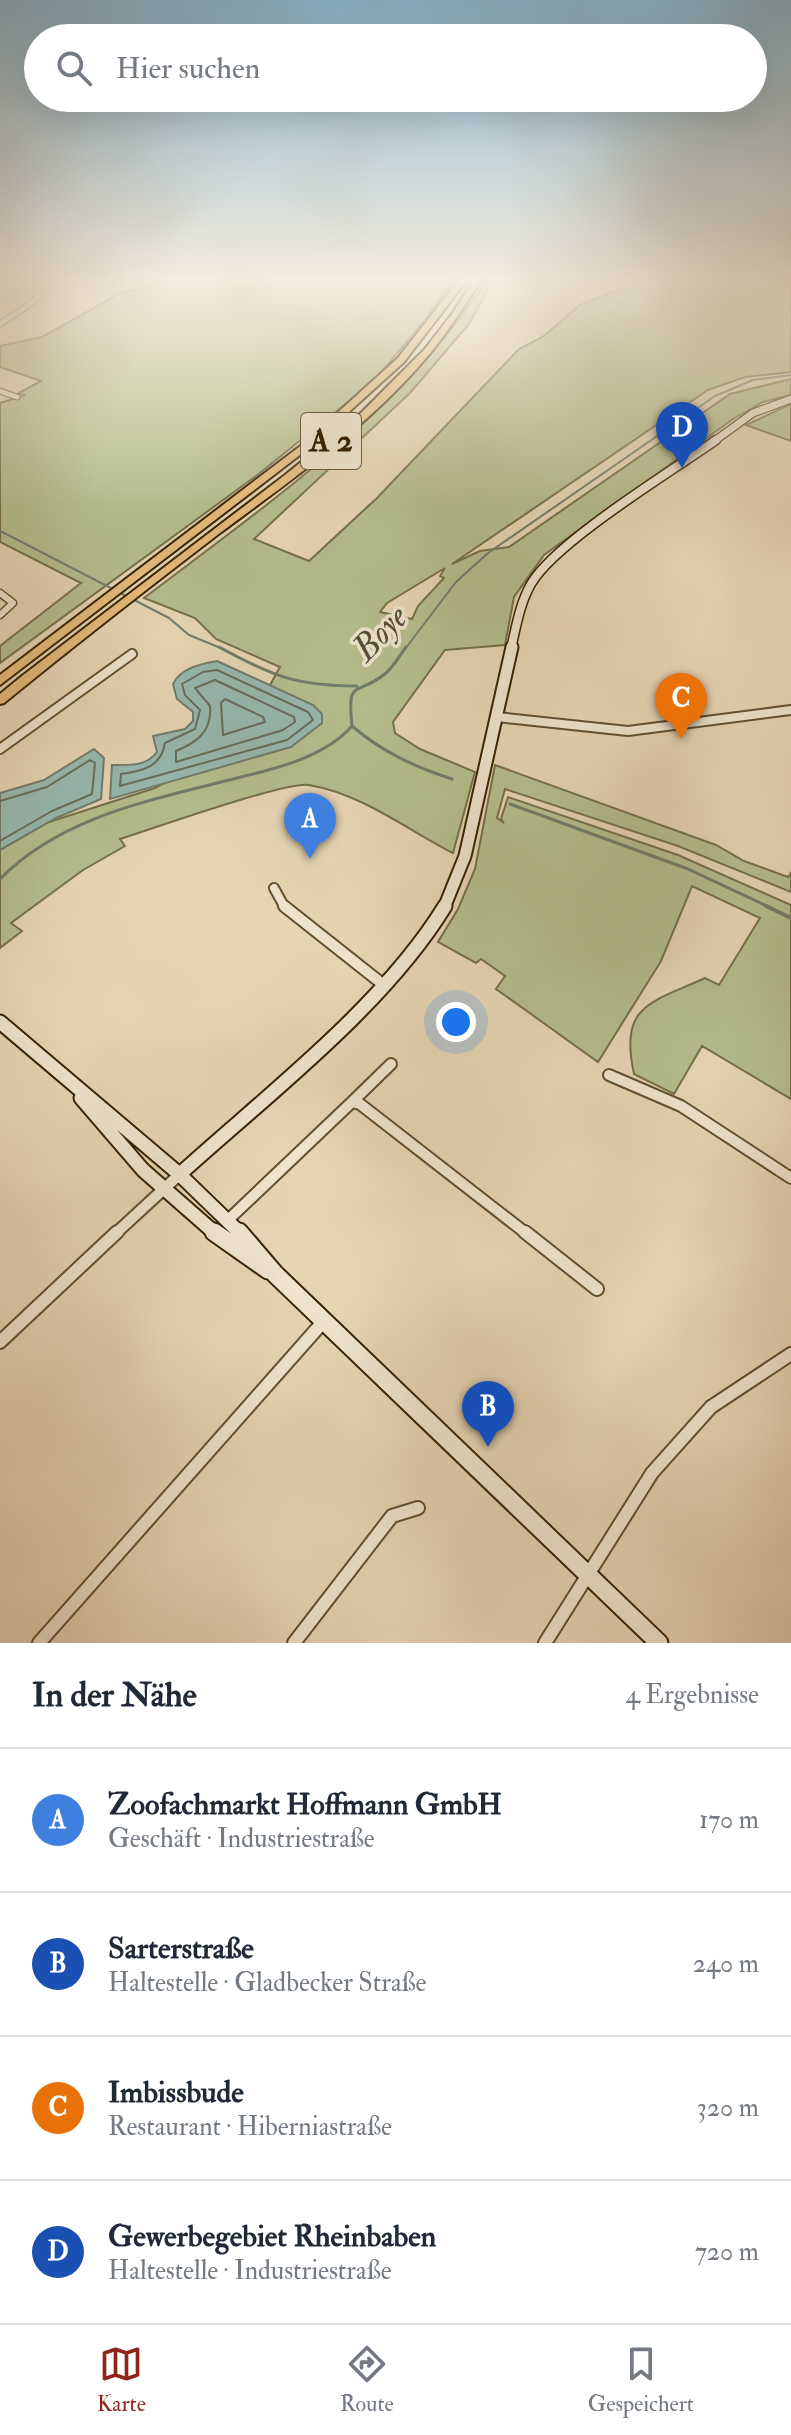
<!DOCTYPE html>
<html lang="de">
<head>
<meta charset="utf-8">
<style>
	:root { --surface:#fff; --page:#f2f2f3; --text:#1f2937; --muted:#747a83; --line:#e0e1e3; --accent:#8f2418 }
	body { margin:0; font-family:"IM FELL Double Pica",serif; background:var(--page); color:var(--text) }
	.you { position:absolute; left:456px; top:1022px; width:28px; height:28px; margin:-20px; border:6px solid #fff; border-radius:50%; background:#1a73e8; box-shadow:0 0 0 12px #1a73e833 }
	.badge { display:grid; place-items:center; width:52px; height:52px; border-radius:50%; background:var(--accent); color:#fff; font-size:26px; font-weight:700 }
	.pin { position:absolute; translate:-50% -66px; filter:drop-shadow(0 2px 4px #0008) }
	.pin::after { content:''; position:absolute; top:42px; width:28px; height:24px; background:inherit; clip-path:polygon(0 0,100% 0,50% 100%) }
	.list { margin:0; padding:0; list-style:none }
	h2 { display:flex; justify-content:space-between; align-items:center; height:104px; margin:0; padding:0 32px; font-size:34px }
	h2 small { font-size:26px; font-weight:400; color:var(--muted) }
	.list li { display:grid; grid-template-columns:52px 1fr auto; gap:24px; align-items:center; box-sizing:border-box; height:144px; padding:0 32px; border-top:2px solid var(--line) }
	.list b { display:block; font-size:30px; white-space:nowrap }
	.list p { margin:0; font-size:26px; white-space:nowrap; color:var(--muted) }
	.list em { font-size:26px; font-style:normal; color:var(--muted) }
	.icon { flex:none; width:44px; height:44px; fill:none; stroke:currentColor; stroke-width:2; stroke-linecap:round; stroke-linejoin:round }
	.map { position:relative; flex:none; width:791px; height:1643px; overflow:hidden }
	.search { position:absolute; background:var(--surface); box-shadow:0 8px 32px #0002; left:24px; right:24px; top:24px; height:88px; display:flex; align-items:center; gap:20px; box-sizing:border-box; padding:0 28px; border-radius:44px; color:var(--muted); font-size:30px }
	.sheet { height:680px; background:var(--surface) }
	nav { display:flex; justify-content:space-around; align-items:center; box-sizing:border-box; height:112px; border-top:2px solid var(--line); background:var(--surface); font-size:22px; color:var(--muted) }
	nav a { display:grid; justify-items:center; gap:4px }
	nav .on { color:var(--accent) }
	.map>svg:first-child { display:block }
	.green { fill:#b4bd8c; stroke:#757048; stroke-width:2; fill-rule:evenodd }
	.water { fill:#96b8b0; stroke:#707c6b; stroke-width:2 }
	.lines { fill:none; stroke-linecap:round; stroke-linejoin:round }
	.shore { stroke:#666d5a; stroke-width:2 }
	.stream-far2 { stroke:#707c6b; stroke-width:2 }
	.stream-far1 { stroke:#707c6b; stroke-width:3 }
	.stream { stroke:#707c6b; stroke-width:4 }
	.street-far4-casing { stroke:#624e2f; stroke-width:7 }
	.street-far3-casing { stroke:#624e2f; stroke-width:9 }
	.street-far2-casing { stroke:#624e2f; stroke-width:12 }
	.street-far1-casing { stroke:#624e2f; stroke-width:14 }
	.street-casing { stroke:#624e2f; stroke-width:16 }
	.secondary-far4-casing { stroke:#362203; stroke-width:9 }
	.secondary-far3-casing { stroke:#362203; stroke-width:11 }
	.secondary-far2-casing { stroke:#362203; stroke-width:15 }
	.secondary-far1-casing { stroke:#362203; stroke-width:17 }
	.secondary-casing { stroke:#362203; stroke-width:21 }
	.highway-casing { stroke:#362203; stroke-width:4 }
	.street-far4 { stroke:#efe3ce; stroke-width:5 }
	.street-far3 { stroke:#efe3ce; stroke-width:6 }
	.street-far2 { stroke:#efe3ce; stroke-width:8 }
	.street-far1 { stroke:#efe3ce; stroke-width:10 }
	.street { stroke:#efe3ce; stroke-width:12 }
	.secondary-far4 { stroke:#efe3ce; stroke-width:7 }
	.secondary-far3 { stroke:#efe3ce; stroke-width:8 }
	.secondary-far2 { stroke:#efe3ce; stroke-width:11 }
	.secondary-far1 { stroke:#efe3ce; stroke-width:13 }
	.secondary { stroke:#efe3ce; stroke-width:17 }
	.highway { fill:#e3ba7a; fill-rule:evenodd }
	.labels { text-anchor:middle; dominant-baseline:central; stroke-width:7; stroke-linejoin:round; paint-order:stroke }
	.shield { fill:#efe3ce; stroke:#6e5c40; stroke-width:2 }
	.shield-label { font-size:32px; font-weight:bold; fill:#362203 }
	.water-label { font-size:36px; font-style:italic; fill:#534f37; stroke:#efe3ce }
</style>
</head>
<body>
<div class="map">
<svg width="791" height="1643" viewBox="0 0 791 1643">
	<rect width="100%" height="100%" fill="#e6d4b3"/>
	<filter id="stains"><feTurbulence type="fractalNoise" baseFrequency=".0025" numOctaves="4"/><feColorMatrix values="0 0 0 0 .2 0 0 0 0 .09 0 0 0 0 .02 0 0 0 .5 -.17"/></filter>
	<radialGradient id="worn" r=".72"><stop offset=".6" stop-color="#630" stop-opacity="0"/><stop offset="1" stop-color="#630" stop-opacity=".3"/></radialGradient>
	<!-- green -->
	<path class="green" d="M 157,276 L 457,276 L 425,320 L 373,382 L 256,476 L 0,663 L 0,646 L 81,583 L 0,542 L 0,403 L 25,395 L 17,394 L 41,381 L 0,367 L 0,346 L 42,337 L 119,294 L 165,282 Z
		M 489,276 L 496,276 L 469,324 L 410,393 L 254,539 L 309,561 L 377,498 L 519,349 L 544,336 L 580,305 L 616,291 L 621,276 L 791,276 L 791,372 L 745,377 L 708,390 L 452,564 L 480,551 L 509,547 L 730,394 L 791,379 L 791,395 L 763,402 L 733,419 L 544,555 L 514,597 L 505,645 L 445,650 L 393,722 L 395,733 L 420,749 L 475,772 L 453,853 C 406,829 362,794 309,785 C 287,781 151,829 120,839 L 125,846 L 83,870 L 11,923 L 22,931 L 0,948 L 0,850 L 46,823 L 155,788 L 313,705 L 269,687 L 280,667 L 216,639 L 195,618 L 144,598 C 269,503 404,410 489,276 ZM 445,568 L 440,576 L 444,578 L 418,606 L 412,619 L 380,612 L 387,603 Z
		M 791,404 L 791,441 L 746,425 Z
		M 495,765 L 716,845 L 744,861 L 788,877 L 791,873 L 791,892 L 678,846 L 505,789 L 497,818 L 504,823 L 501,819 L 508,797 L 678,855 L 791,905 L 791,1099 L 702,1046 L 674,1094 L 634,1074 C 619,1004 651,1003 705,978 L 719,985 L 760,918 L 692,886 L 661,961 L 598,1062 L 496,989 L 505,976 L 481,959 L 476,963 L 438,942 L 458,909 L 475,869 Z"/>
	<!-- water -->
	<path class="water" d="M 217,661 L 313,705 L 322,714 L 322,723 L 291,747 L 110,799 L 112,765 C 128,765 146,767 157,752 L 153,736 L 185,729 L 193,721 L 193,712 L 177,699 L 173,684 C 181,668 200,664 217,661 Z
		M 94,749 L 104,758 L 101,799 L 56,818 L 0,850 L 0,793 L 44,780 Z"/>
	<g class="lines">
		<!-- shore -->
		<path class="shore" d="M 217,670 L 308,712 L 313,720 L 287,740 L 120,786 L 121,774 C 143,771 161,767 165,743 L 195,729 L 200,710 L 185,695 L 182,684 L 203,672 Z
			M 215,680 L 294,717 L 295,722 L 283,730 L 176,762 L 176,751 C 198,742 212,731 210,706 L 195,688 Z
			M 225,699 L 263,717 L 265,722 L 223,735 L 221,703 Z
			M 0,801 L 47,787 L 90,760 L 95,763 L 92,794 L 52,811 L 0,841"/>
		<!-- stream-far2 -->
		<path class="stream-far2" d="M 0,531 L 169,618 L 189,635 L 223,649
			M 405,649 L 456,582 L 488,553 L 715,396 L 753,380 L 791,375"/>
		<!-- stream-far1 -->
		<path class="stream-far1" d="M 219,647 C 272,676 296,686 357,686
			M 352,726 C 382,752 415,767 452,779
			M 510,804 L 688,869 L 771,908
			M 0,879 C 61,817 148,801 229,780 C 270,770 323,759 352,726 C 347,676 356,698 386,673 C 394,666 400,655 406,647"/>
		<!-- stream -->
		<path class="stream" d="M 766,906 L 791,918"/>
		<!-- street-far4 casing -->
		<g class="street-far4-casing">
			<path id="street-far4" d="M 0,324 L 30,304 L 60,276
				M 0,391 L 17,397"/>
		</g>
		<!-- street-far3 casing -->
		<g class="street-far3-casing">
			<path id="street-far3" d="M 0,593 L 13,603 L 0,615"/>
		</g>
		<!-- street-far2 casing -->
		<g class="street-far2-casing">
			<path id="street-far2" d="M 497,717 L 628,731 L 791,710
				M 0,749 L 132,654
				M 274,888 L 285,908"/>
		</g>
		<!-- street-far1 casing -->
		<g class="street-far1-casing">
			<path id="street-far1" d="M 284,906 L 385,986
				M 609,1075 L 681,1106 L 791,1178
				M 352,1102 L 391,1064
				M 228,1220 L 352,1102 L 360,1104 L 527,1234
				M 115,1234 L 180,1174"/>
		</g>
		<!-- street casing -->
		<g class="street-casing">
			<path id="street" d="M 525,1232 L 597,1289
				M 0,1342 L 117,1232
				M 39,1643 L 323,1322
				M 294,1643 L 392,1516 L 418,1508
				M 545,1643 L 652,1473 L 711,1407 L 791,1354"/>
		</g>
		<!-- secondary-far4 casing -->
		<g class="secondary-far4-casing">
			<path id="secondary-far4" d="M 713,442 L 753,413 L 791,399"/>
		</g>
		<!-- secondary-far3 casing -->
		<g class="secondary-far3-casing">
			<path id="secondary-far3" d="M 511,649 C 516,627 520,603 531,584 C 555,542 672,471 716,440"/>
		</g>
		<!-- secondary-far2 casing -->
		<g class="secondary-far2-casing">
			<path id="secondary-far2" d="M 444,908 L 465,856 L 512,647"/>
		</g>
		<!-- secondary-far1 casing -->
		<g class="secondary-far1-casing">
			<path id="secondary-far1" d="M 0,1022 L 178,1173 L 241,1234
				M 81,1098 L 143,1170 L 216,1234
				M 180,1174 C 267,1095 384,1006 445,906"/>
		</g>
		<!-- secondary casing -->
		<g class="secondary-casing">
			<path id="secondary" d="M 214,1232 L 268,1270
				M 239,1232 L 275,1274 L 659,1643"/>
		</g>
		<!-- highway casing -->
		<g class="highway-casing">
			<path id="highway" d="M 462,276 L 470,276 L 404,362 L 309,448 L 0,685 L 0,675 L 303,444 L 398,358 Z
				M 476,276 L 484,276 C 467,302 451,327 432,351 C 373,423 294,478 220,533 C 147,589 75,645 4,703 L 0,704 L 0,694 L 22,676 L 285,475 L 358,416 L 424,350 L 452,314 Z"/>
		</g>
		<!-- street-far4 -->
		<use href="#street-far4" class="street-far4"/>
		<!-- street-far3 -->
		<use href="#street-far3" class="street-far3"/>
		<!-- street-far2 -->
		<use href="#street-far2" class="street-far2"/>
		<!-- street-far1 -->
		<use href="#street-far1" class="street-far1"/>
		<!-- street -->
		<use href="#street" class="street"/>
		<!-- secondary-far4 -->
		<use href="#secondary-far4" class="secondary-far4"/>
		<!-- secondary-far3 -->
		<use href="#secondary-far3" class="secondary-far3"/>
		<!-- secondary-far2 -->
		<use href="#secondary-far2" class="secondary-far2"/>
		<!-- secondary-far1 -->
		<use href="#secondary-far1" class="secondary-far1"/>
		<!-- secondary -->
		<use href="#secondary" class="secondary"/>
		<!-- highway -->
		<use href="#highway" class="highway"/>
	</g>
	<!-- sky -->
	<linearGradient id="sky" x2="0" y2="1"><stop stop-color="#87b6d2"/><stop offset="0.55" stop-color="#f4ecdd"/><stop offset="1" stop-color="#f4ecdd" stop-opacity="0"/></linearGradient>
	<rect width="791" height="506" fill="url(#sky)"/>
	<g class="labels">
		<!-- shield labels -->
		<rect class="shield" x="301" y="413" width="60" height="56" rx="6"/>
		<g class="shield-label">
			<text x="331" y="441">A 2</text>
		</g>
		<!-- water labels -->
		<g class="water-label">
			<text transform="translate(380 633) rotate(-46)">Boye</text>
		</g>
	</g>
	<rect width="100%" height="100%" filter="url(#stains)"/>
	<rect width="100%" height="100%" fill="url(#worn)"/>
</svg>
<div class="you"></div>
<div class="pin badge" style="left:310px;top:859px;background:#3f7fe0">A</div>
<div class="pin badge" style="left:488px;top:1447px;background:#1a4fb4">B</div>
<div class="pin badge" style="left:681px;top:739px;background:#e8710a">C</div>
<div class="pin badge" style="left:682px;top:468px;background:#1a4fb4">D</div>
<div class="search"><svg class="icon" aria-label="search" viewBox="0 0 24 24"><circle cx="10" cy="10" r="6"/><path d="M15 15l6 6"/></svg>Hier suchen</div>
</div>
<section class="sheet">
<h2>In der Nähe<small>4 Ergebnisse</small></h2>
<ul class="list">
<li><span class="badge" style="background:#3f7fe0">A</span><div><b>Zoofachmarkt Hoffmann GmbH</b><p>Geschäft · Industriestraße</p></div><em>170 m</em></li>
<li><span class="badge" style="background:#1a4fb4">B</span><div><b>Sarterstraße</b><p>Haltestelle · Gladbecker Straße</p></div><em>240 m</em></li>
<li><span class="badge" style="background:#e8710a">C</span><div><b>Imbissbude</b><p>Restaurant · Hiberniastraße</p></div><em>320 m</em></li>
<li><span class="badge" style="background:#1a4fb4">D</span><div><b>Gewerbegebiet Rheinbaben</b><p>Haltestelle · Industriestraße</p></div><em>720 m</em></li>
</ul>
</section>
<nav>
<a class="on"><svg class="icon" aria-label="map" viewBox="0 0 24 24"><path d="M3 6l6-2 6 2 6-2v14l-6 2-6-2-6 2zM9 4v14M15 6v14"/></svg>Karte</a>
<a><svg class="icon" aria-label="directions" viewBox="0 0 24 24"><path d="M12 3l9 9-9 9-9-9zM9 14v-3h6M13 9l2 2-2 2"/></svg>Route</a>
<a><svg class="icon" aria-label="saved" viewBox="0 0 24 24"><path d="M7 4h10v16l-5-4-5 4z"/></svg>Gespeichert</a>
</nav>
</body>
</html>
